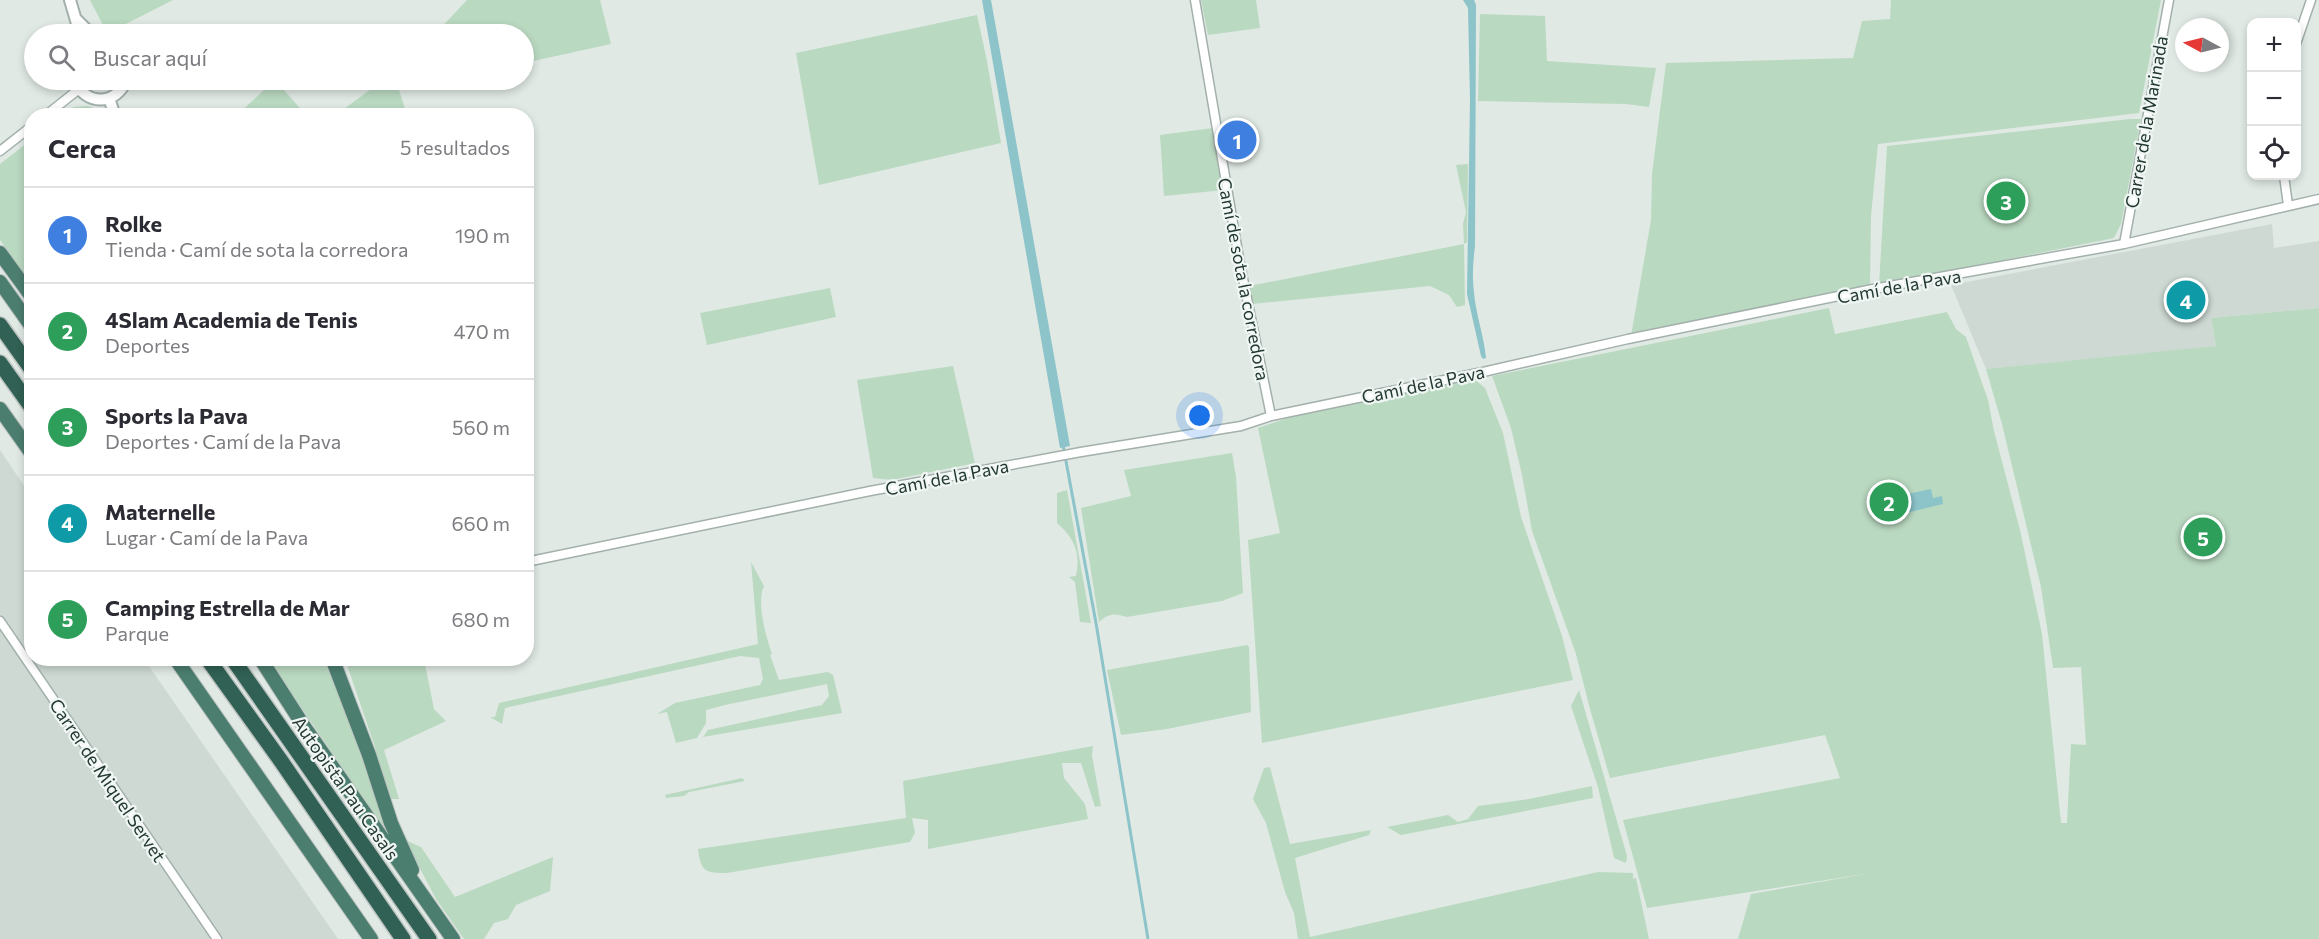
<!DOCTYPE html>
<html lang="es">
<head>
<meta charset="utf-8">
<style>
	:root { --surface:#fff; --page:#f7f7f7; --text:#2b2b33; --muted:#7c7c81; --line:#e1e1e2; --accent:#7e4f49 }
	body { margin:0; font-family:Commissioner,sans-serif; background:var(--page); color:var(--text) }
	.controls { position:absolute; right:18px; top:18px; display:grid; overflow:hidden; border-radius:12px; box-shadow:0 3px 9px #0003 }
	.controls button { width:54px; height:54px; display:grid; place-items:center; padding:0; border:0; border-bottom:2px solid var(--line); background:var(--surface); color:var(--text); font:30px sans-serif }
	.compass { position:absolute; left:2175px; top:18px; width:54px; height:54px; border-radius:50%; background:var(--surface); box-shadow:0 3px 9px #0003; rotate:277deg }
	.you { position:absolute; left:1200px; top:416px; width:21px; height:21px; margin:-15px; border:4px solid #fff; border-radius:50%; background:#1a73e8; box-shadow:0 0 0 9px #1a73e833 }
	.badge { display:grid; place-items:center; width:39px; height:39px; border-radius:50%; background:var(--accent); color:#fff; font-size:20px; font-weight:700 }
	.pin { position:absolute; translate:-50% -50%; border:3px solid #fff; box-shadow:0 2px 6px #0006 }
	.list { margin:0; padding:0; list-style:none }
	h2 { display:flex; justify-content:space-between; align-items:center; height:78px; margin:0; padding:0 24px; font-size:26px }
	h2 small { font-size:20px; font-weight:400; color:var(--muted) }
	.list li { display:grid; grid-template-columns:39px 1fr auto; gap:18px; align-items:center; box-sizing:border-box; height:96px; padding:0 24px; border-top:2px solid var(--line) }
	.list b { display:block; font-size:22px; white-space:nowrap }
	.list p { margin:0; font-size:20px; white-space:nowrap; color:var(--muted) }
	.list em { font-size:20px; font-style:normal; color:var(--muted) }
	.icon { flex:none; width:33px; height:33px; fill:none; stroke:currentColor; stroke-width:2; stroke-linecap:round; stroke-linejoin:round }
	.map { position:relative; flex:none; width:2319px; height:939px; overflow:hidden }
	.search { position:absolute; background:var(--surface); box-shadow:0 3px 9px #0003; left:24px; top:24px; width:510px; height:66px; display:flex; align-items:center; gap:15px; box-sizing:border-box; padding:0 21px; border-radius:33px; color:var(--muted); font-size:22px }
	.panel { position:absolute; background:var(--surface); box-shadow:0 3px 9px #0003; left:24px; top:108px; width:510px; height:558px; border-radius:24px }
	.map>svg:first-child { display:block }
	.built { fill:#ced9d3 }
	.green { fill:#bad9c1 }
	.water { fill:#8cc4ca }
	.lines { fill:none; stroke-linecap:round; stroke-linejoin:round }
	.stream { stroke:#8cc4ca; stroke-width:3 }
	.minor-casing { stroke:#a3b0ab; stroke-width:11 }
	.tertiary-casing { stroke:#a3b0ab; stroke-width:14 }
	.trunk-casing { stroke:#bdc3c1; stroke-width:16 }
	.motorway-casing { stroke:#bdc3c1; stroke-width:18 }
	.minor { stroke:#fff; stroke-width:8 }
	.tertiary { stroke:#fff; stroke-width:10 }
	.trunk { stroke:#4c7e70; stroke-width:14 }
	.motorway { stroke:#316154; stroke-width:15 }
	.labels { text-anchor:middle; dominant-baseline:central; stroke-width:4.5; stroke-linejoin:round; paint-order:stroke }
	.street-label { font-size:18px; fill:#223831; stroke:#f0f6f3 }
</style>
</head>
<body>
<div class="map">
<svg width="2319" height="939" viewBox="0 0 2319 939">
	<rect width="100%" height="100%" fill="#e0e9e4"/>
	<!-- built -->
	<path class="built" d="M 2272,224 L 2274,248 L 2319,241 L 2319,308 L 2211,318 L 2216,346 L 2163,353 L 1986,369 L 1951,285 Z
		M 0,450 L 31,496 L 32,658 L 144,659 L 338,939 L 0,939 Z"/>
	<!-- green -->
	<path class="green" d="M 90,0 L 173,0 L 112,31 L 105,29 Z
		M 467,0 L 600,0 L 611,44 L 524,63 L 524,34 L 435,34 Z
		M 1201,0 L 1256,0 L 1260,28 L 1208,35 Z
		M 1891,0 L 2161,0 L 2139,113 L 1878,144 L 1871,216 L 1870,287 L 1631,336 L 1651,220 L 1652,174 L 1666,63 L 1853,58 L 1862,21 L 1890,19 Z
		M 1480,14 L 1545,16 L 1547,61 L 1656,68 L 1649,107 L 1626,104 L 1478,101 Z
		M 977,15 L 987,61 L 1001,143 L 819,185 L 796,53 Z
		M 275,80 L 306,115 L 237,115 Z
		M 383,80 L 445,80 L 399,90 L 407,115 L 336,115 Z
		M 88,106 L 99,110 L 106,115 L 63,115 L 74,107 Z
		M 2130,119 L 2141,119 L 2121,224 L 2114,238 L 1879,285 L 1887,146 Z
		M 1213,128 L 1224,190 L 1164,196 L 1160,135 Z
		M 31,140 L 31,284 L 0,240 L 0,164 Z
		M 1468,164 L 1467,242 L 1464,244 L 1465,305 L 1457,307 L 1449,295 L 1430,286 L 1252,304 L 1249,286 L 1464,244 L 1463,224 L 1466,212 L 1456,165 Z
		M 830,288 L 836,317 L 707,345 L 700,313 Z
		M 1829,308 L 1835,334 L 1947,312 L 1956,329 L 1966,337 L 1988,400 L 1994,431 L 2020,530 L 2042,634 L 2061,823 L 2067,823 L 2071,744 L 2086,745 L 2081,667 L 2053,668 L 2041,587 L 2002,424 L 1986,369 L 2216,346 L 2211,318 L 2319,308 L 2319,939 L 1738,939 L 1751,894 L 1871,873 L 1647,908 L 1623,820 L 1840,778 L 1825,735 L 1610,778 L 1590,709 L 1576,654 L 1532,531 L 1522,475 L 1511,428 L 1492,376 Z
		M 953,366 L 975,463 L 892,480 L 873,478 L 857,380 Z
		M 1473,378 L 1485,388 L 1503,433 L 1521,517 L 1562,636 L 1573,680 L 1262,743 L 1248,540 L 1280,533 L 1258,428 L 1302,413 Z
		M 1232,453 L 1236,477 L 1243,593 L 1222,601 L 1127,617 C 1114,613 1109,613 1099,622 L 1081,508 L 1131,496 L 1124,470 Z
		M 1067,490 L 1091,623 L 1080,622 L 1075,582 L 1069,577 L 1076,576 C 1081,552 1074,538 1057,523 L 1057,493 Z
		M 751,562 L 764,586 C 756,603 766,636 772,654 L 770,655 L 779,680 L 828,672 L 833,675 L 842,713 L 703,737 L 708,730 L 822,705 L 829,696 L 827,684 L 725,705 L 706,710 L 706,723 L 697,738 L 676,743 L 667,712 L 657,714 L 675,703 L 760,685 L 763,679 L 759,658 L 740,656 L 505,708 L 502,724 L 490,717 L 495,717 L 499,703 L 758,644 Z
		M 1247,645 L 1249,647 L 1251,712 L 1167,729 L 1121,735 L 1107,670 Z
		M 268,659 L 323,659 L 342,700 L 387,833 Z
		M 345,659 L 424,659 L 434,709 L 446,721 L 384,750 L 399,799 L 390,799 L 378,765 L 375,747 Z
		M 1579,690 L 1627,856 L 1626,863 L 1614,858 L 1598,787 L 1571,706 Z
		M 1093,746 L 1092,755 L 1101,806 L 1095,807 L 1081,763 L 1062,763 L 1064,778 L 1085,804 L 1088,819 L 928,849 L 928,820 L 912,818 L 915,833 L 910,842 L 727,873 C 705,873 701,872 698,849 L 906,818 L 903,781 Z
		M 1270,767 L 1290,844 L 1371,830 L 1369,835 L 1295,858 L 1310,937 L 1598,872 L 1633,873 L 1633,879 L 1636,878 L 1649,939 L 1298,939 L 1294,913 L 1285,892 L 1266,823 L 1253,799 L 1264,768 Z
		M 742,778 L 745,781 L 689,792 L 684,796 L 666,798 L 665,795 Z
		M 1592,786 L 1593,798 L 1401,835 L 1387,827 L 1448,815 L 1458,822 L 1468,819 L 1478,806 L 1529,799 Z
		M 405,840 L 421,847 L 455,897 L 553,857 L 550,891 L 516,905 L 508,919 L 494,923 L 484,939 L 464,939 L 436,899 Z"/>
	<!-- water -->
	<path class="water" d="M 982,0 L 991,0 L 1070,446 L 1060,448 Z
		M 1463,0 L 1474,0 L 1476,5 L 1475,246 C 1473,262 1472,277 1474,293 C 1476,315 1484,336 1486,358 L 1483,359 L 1481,356 L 1467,294 L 1470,100 L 1468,8 Z
		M 1931,489 L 1933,498 L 1942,496 L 1943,504 L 1906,513 L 1903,495 Z"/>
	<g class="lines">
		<!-- stream -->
		<path class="stream" d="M 1063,445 L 1096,623 L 1148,939"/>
		<!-- minor casing -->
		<g class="minor-casing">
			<path id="minor" d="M 1195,0 L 1240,264 L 1271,416
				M 2296,44 L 2311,0
				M 45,116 L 79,89
				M 0,151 L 32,126
				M 2284,176 L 2288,205
				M 2124,244 L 2169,0
				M 526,562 L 870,491 L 1081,452 L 1241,426 L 1271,416 L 1483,372 L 1628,339 L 1873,289 L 2124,244 L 2319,199
				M 0,621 L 217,939"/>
		</g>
		<!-- tertiary casing -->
		<g class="tertiary-casing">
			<path id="tertiary" d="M 70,0 L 80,34
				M 77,20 L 91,34
				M 75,80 C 84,106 117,106 126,80
				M 109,98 L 115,116"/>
		</g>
		<!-- trunk casing -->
		<g class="trunk-casing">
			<path id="trunk" d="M 0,253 L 32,297
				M 0,282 L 32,327
				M 0,409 L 32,454
				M 175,658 L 371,939
				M 260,658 L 305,728 L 453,939
				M 332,658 L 369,755 L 391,823 L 412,870"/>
		</g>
		<!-- motorway casing -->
		<g class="motorway-casing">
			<path id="motorway" d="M 0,325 L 32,370
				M 0,363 L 32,408
				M 207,658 L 281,761 L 403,939
				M 232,658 L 429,939"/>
		</g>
		<!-- minor -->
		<use href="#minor" class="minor"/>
		<!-- tertiary -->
		<use href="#tertiary" class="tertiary"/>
		<!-- trunk -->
		<use href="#trunk" class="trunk"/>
		<!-- motorway -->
		<use href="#motorway" class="motorway"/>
	</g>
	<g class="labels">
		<!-- street labels -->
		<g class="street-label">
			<text transform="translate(2146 122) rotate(-80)">Carrer de la Marinada</text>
			<text transform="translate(1244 279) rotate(79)">Camí de sota la corredora</text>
			<text transform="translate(1899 286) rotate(-10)">Camí de la Pava</text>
			<text transform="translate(1423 384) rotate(-12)">Camí de la Pava</text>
			<text transform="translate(947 477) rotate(-11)">Camí de la Pava</text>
			<text transform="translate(108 780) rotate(56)">Carrer de Miquel Servet</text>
			<text transform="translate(346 788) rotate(55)">Autopista Pau Casals</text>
		</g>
	</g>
</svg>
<div class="controls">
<button>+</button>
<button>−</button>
<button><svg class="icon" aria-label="locate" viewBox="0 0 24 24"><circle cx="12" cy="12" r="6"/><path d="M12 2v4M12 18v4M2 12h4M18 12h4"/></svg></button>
</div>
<svg class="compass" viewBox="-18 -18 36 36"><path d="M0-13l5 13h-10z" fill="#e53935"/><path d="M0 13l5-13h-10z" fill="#7c7c81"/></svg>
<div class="you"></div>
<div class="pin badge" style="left:1237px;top:140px;background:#3f7fe0">1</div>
<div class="pin badge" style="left:1889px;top:502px;background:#2e9e5b">2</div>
<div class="pin badge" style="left:2006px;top:201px;background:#2e9e5b">3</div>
<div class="pin badge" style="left:2186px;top:300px;background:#0f9aa8">4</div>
<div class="pin badge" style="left:2203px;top:537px;background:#2e9e5b">5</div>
<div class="search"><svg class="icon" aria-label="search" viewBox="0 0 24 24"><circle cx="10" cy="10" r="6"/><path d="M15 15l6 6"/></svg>Buscar aquí</div>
<section class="panel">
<h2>Cerca<small>5 resultados</small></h2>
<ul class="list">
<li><span class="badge" style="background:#3f7fe0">1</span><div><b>Rolke</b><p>Tienda · Camí de sota la corredora</p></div><em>190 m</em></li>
<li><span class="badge" style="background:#2e9e5b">2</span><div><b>4Slam Academia de Tenis</b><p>Deportes</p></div><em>470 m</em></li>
<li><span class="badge" style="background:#2e9e5b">3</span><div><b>Sports la Pava</b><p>Deportes · Camí de la Pava</p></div><em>560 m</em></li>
<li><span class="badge" style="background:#0f9aa8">4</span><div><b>Maternelle</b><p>Lugar · Camí de la Pava</p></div><em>660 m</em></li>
<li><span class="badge" style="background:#2e9e5b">5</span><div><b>Camping Estrella de Mar</b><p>Parque</p></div><em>680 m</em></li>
</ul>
</section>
</div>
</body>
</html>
